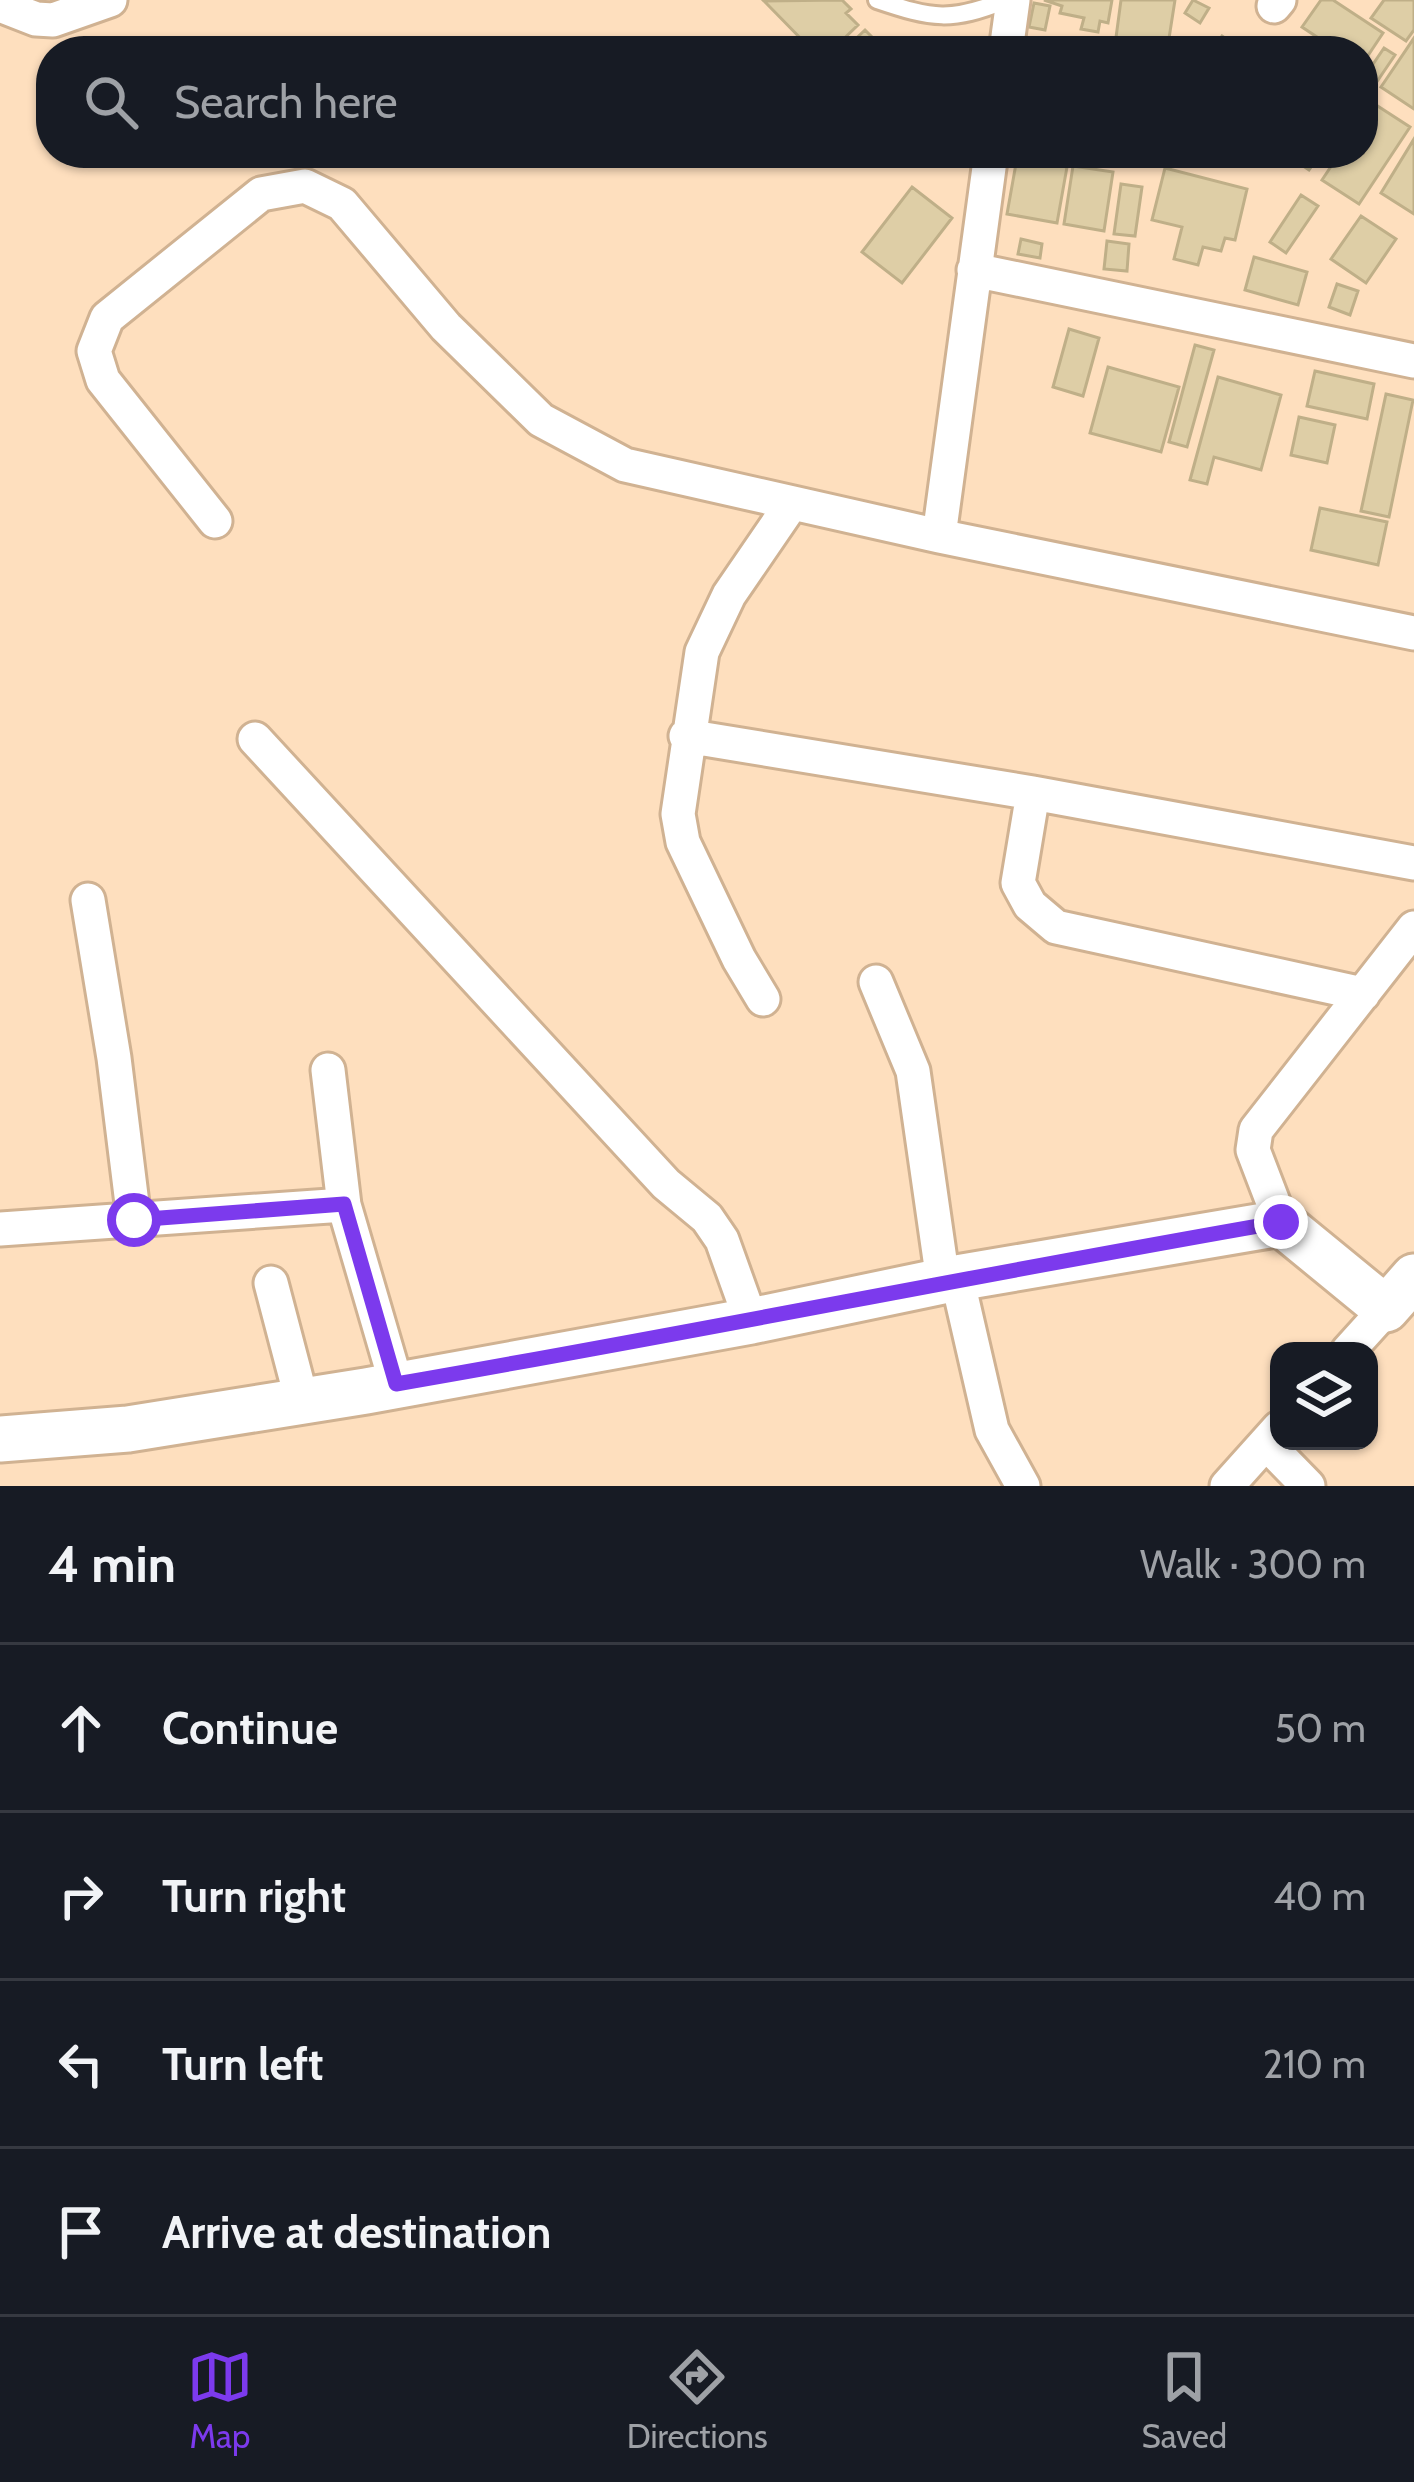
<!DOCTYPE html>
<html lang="en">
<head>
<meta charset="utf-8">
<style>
	:root { --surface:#171b24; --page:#242831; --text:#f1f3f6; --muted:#9ea1a6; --line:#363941; --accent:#7c3aed }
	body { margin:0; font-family:Cabin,sans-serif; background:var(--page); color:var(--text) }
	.controls { position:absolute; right:36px; bottom:36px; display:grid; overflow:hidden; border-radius:24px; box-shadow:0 3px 9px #0004 }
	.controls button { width:108px; height:108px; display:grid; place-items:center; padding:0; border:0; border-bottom:3px solid var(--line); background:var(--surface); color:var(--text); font:60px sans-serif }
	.stop { position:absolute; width:36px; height:36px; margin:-27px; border:9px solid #7c3aed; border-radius:50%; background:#fff }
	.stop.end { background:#7c3aed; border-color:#fff; box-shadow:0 3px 12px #0008 }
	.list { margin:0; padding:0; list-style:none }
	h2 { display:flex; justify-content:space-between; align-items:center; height:156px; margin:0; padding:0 48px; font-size:51px }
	h2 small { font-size:39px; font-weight:400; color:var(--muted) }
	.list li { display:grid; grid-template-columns:78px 1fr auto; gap:36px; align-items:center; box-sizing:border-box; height:168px; padding:0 48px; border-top:3px solid var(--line) }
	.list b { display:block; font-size:45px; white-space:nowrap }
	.list em { font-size:39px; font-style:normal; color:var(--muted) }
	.icon { flex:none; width:66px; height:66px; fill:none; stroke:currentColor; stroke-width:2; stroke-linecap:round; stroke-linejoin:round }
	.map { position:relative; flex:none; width:1414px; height:1486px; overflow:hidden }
	.search { position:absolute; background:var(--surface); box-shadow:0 3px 9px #0004; left:36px; right:36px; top:36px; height:132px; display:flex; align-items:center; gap:30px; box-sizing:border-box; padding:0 42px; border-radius:48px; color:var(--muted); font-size:45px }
	.sheet { height:828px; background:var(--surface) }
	nav { display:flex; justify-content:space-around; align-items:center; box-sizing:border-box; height:168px; border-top:3px solid var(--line); background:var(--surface); font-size:33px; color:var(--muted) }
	nav a { display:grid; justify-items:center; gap:6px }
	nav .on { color:var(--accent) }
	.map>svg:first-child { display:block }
	.building { fill:#decea6; stroke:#bfaf88; stroke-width:3 }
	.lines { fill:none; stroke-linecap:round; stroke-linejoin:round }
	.service-casing { stroke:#d0b292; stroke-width:22 }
	.minor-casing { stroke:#d0b292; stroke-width:39 }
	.secondary-casing { stroke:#d0b292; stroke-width:51 }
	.service { stroke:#fff; stroke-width:16 }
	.minor { stroke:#fff; stroke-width:33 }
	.secondary { stroke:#fff; stroke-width:45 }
	.route { stroke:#7c3aed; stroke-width:15 }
</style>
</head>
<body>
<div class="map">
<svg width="1414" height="1486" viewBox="0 0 1414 1486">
	<rect width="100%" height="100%" fill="#fedfbe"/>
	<!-- building -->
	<path class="building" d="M 842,0 L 851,9 L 846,13 L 858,25 L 831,51 L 813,51 L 764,1 Z
		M 1044,0 L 1112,0 L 1108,23 L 1100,21 L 1098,32 L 1081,29 L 1084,18 L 1060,13 L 1062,6 Z
		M 1121,0 L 1175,0 L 1167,51 L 1115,45 Z
		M 1193,0 L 1209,8 L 1200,23 L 1185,13 Z
		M 1321,0 L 1333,0 L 1383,33 L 1363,63 L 1363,51 L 1338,51 L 1302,27 Z
		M 1384,0 L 1414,0 L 1414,30 L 1406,41 L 1371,18 Z
		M 1034,3 L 1050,6 L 1045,30 L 1029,27 Z
		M 865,30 L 877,42 L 881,39 L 893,51 L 843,51 Z
		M 1222,36 L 1244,51 L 1195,51 L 1203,40 L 1214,47 Z
		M 1414,38 L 1414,109 L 1381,87 Z
		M 1384,48 L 1395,55 L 1374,86 L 1363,79 Z
		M 1373,103 L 1410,127 L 1359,204 L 1322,180 L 1340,153 L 1363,153 L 1363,118 Z
		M 1414,139 L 1414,214 L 1381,193 Z
		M 1284,153 L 1321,153 L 1309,170 Z
		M 1017,158 L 1067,167 L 1057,223 L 1007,214 Z
		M 1073,166 L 1113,172 L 1104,231 L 1064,224 Z
		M 1165,168 L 1247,189 L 1235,240 L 1225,238 L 1221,251 L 1203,247 L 1198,265 L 1174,259 L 1182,227 L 1152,220 Z
		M 1121,184 L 1142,187 L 1135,236 L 1114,234 Z
		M 912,187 L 952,218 L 902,283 L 862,252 Z
		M 1301,195 L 1318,206 L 1286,253 L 1270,242 Z
		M 1361,216 L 1396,239 L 1366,283 L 1331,259 Z
		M 1021,239 L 1042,244 L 1040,258 L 1018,254 Z
		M 1107,241 L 1129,244 L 1127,271 L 1104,269 Z
		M 1254,257 L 1307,272 L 1298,305 L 1245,290 Z
		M 1337,284 L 1358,291 L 1350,315 L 1329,307 Z
		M 1069,329 L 1099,338 L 1083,396 L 1053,387 Z
		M 1195,345 L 1214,350 L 1187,447 L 1169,442 Z
		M 1108,367 L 1179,387 L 1161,452 L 1090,433 Z
		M 1315,371 L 1374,384 L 1367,419 L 1307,406 Z
		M 1218,377 L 1281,395 L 1261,470 L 1214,457 L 1207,484 L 1190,480 Z
		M 1386,394 L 1413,400 L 1389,517 L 1361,511 Z
		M 1299,417 L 1335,425 L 1327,463 L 1291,455 Z
		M 1320,508 L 1387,522 L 1378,565 L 1311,550 Z"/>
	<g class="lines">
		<!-- service casing -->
		<g class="service-casing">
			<path id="service" d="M 877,0 C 933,19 951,22 1006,0"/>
		</g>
		<!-- minor casing -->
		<g class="minor-casing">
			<path id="minor" d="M 0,5 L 36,19 L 53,20 L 110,0
				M 1274,6 L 1279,0
				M 1006,51 L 1013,0
				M 974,270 L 1414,361
				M 215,521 L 103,380 L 94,351 L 107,318 L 261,194 L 305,186 L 342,204 L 446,327 L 541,420 L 625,465 L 939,536 L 1414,633
				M 939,536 L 991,153
				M 686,736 L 1033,793 L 1414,863
				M 255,739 L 666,1184 L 707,1218 L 722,1240 L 751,1321
				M 1033,793 L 1018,883 L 1030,905 L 1056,927 L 1363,994
				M 88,900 L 114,1058 L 134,1220
				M 876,982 L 913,1071 L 943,1281
				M 763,999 L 739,959 L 683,842 L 678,814 L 702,652 L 729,595 L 792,503
				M 328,1070 L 344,1205 L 396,1383
				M 1281,1223 L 1253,1150 L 1256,1130 L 1414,928
				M 0,1229 L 344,1205
				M 957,1278 L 992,1430 L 1023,1486
				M 271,1283 L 302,1401
				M 1348,1351 L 1386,1309
				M 1266,1443 L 1308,1486
				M 1227,1486 L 1279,1428"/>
		</g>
		<!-- secondary casing -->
		<g class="secondary-casing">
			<path id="secondary" d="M 0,1439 L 128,1429 L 366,1391 L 751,1321 L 957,1278 L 1281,1223 L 1386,1309 L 1414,1277"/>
		</g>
		<!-- service -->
		<use href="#service" class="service"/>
		<!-- minor -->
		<use href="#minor" class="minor"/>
		<!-- secondary -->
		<use href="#secondary" class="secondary"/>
	</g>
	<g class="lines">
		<!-- route -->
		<path class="route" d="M 134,1220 L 344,1204 L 396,1384 C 692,1333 986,1273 1281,1222"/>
	</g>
</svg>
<div class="controls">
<button><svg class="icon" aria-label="layers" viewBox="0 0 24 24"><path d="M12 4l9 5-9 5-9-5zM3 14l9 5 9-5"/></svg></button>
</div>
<div class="stop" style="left:134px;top:1220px"></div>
<div class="stop end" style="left:1281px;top:1222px"></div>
<div class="search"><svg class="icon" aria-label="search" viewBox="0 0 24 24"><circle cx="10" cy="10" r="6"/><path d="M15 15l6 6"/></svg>Search here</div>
</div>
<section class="sheet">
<h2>4 min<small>Walk · 300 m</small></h2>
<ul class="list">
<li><svg class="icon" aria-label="ahead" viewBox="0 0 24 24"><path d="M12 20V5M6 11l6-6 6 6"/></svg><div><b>Continue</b></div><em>50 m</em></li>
<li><svg class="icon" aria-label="right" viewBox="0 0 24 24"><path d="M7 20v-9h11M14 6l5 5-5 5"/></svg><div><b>Turn right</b></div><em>40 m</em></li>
<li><svg class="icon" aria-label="left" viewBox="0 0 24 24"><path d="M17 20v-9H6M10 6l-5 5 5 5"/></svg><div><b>Turn left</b></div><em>210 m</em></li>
<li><svg class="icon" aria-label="arrive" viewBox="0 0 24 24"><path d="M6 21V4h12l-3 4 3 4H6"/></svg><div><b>Arrive at destination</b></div></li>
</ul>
</section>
<nav>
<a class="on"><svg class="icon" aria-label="map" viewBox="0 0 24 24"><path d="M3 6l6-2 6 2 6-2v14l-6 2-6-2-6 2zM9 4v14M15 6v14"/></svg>Map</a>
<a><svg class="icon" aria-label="directions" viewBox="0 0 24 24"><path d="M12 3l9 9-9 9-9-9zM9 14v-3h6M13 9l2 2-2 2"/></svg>Directions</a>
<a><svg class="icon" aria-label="saved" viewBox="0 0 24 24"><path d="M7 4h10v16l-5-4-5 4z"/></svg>Saved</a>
</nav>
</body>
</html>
